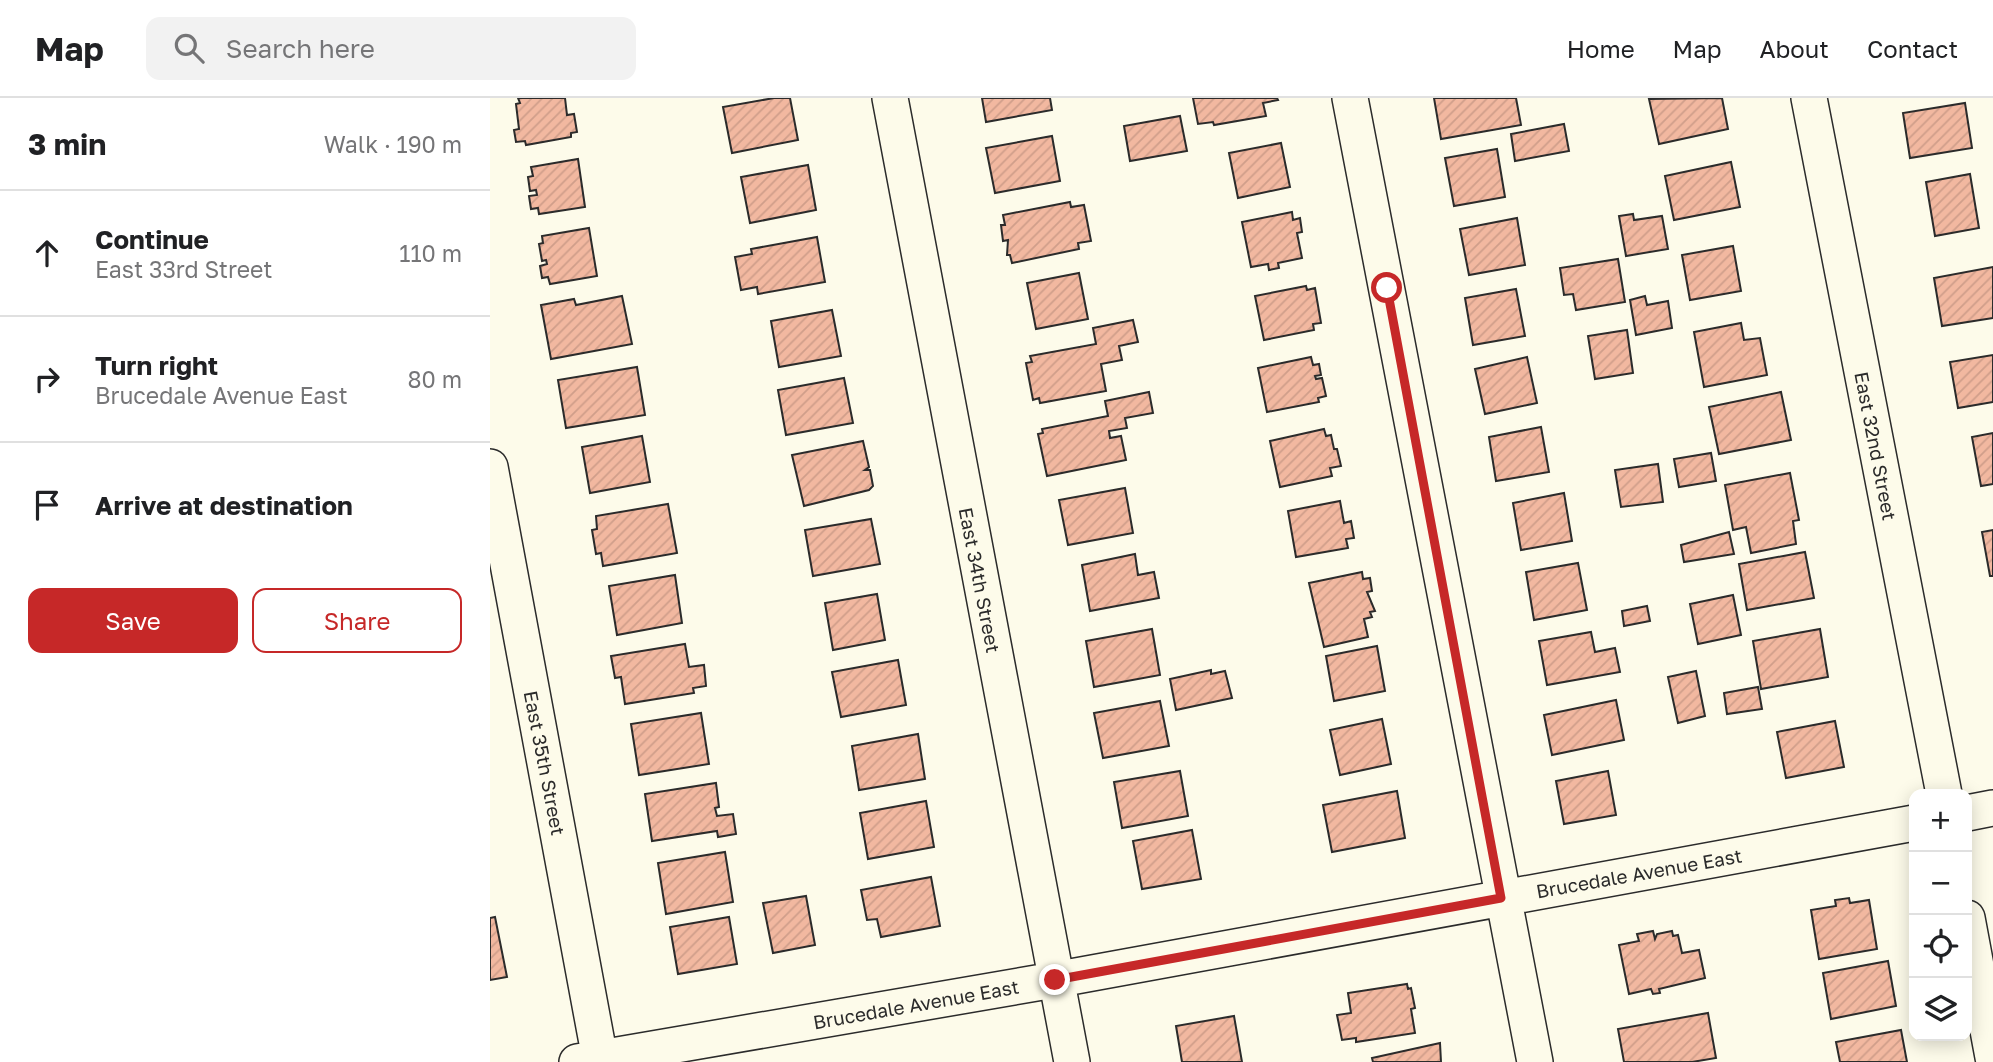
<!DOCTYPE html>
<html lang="en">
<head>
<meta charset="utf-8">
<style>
	:root { --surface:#fff; --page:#f2f2f2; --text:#202124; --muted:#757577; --line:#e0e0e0; --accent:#c62828 }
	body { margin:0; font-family:"Golos Text",sans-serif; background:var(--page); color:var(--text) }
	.controls { position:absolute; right:21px; bottom:21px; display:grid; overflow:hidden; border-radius:14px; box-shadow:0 4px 18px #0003 }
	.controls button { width:63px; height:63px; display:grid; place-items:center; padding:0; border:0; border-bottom:2px solid var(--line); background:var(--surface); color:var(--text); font:35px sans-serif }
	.stop { position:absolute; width:21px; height:21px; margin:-16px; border:5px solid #c62828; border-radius:50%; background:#fff }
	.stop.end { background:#c62828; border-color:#fff; box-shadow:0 2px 7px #0008 }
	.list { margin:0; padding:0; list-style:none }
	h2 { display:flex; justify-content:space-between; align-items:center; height:91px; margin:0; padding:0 28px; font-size:30px }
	h2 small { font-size:23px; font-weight:400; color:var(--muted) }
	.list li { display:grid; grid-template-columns:46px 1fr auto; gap:21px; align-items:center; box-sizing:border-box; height:126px; padding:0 28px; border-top:2px solid var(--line) }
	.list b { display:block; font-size:26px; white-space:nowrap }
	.list p { margin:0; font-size:23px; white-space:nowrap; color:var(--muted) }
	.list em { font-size:23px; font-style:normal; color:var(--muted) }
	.actions { display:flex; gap:14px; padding:21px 28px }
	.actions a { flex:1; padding:16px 0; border:2px solid var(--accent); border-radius:14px; text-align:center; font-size:24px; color:var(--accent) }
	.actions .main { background:var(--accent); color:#fff }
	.icon { flex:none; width:38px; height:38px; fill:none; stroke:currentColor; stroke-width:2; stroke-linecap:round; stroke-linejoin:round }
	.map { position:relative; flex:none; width:1503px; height:964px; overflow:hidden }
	header { display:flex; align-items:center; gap:42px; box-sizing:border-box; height:98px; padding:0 35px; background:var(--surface); border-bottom:2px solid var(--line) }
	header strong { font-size:33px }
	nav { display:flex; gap:38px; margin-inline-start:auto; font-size:24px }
	.search { width:490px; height:63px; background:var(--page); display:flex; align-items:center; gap:18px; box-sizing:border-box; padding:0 24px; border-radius:14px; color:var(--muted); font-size:26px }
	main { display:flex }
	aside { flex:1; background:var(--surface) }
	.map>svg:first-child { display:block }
	.building { fill:url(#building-hatch); stroke:#2b2b2b; stroke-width:2 }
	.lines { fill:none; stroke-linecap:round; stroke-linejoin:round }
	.street-casing { stroke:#2b2b2b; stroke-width:38 }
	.street { stroke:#fdfbea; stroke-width:35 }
	.route { stroke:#c62828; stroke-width:9 }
	.labels { text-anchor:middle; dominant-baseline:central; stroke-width:5; stroke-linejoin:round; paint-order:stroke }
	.street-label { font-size:19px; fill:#2b2b2b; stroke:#fdfbea }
</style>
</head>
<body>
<header>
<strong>Map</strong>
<div class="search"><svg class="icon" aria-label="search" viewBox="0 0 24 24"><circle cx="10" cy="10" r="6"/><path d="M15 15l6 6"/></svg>Search here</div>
<nav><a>Home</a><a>Map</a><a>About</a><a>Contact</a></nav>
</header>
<main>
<aside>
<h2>3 min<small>Walk · 190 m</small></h2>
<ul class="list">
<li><svg class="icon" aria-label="ahead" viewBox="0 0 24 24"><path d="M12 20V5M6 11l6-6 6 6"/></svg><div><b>Continue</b><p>East 33rd Street</p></div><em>110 m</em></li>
<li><svg class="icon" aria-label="right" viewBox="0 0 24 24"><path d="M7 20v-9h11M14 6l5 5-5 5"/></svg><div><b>Turn right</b><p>Brucedale Avenue East</p></div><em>80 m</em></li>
<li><svg class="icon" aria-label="arrive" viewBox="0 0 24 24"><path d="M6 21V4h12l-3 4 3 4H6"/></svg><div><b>Arrive at destination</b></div></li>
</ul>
<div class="actions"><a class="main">Save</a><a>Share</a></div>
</aside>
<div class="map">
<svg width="1503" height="964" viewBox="0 0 1503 964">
	<defs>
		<pattern id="building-hatch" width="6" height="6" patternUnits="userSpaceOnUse" patternTransform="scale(1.75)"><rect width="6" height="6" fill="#f2b8a0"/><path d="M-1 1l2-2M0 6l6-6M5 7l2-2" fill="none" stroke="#d09e8a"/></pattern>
	</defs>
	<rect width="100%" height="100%" fill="#fdfbea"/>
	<!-- building -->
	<path class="building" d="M 28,0 L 75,0 L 77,17 L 84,16 L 87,34 L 81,35 L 81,39 L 36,47 L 35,43 L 26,44 L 24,32 L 29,31 L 26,6 L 30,5 Z
		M 284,0 L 300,0 L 308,42 L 242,55 L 233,9 Z
		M 492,0 L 560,0 L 562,12 L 496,24 Z
		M 703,0 L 787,0 L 788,2 L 773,5 L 776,18 L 724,27 L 723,24 L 708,26 Z
		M 944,0 L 1026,0 L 1031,27 L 951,41 Z
		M 1232,0 L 1238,31 L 1169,46 L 1159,1 Z
		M 1475,5 L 1482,50 L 1420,60 L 1413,15 Z
		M 690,18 L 697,53 L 640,63 L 634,28 Z
		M 1074,26 L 1079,53 L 1025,63 L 1021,36 Z
		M 562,38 L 570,83 L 505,95 L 496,50 Z
		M 791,45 L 800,89 L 748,100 L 739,55 Z
		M 1007,51 L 1015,99 L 964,108 L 955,60 Z
		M 88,61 L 95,109 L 49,116 L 48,110 L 41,111 L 39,98 L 47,97 L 46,92 L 40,93 L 38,79 L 43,78 L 41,69 Z
		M 1241,64 L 1250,109 L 1184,122 L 1175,78 Z
		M 318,67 L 326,112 L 260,125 L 251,79 Z
		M 1480,76 L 1489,130 L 1445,138 L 1436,84 Z
		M 580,104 L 581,109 L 594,107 L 601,143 L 588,145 L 589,151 L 522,165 L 520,157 L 517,157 L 518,142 L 513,143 L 511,127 L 515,127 L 513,117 Z
		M 802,114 L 803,122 L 810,120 L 812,134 L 807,135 L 812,160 L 788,165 L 789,170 L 779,172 L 778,166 L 761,169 L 752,124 Z
		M 1143,116 L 1144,122 L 1172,118 L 1178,151 L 1136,158 L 1129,118 Z
		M 1027,120 L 1035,167 L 979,177 L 970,131 Z
		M 99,130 L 107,178 L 60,186 L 58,179 L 52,180 L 50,168 L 57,166 L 56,162 L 52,163 L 49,146 L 53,145 L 52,138 Z
		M 327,139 L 335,184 L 268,196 L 267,189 L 251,192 L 245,159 L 262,156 L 261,151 Z
		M 1243,148 L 1251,193 L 1200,202 L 1192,157 Z
		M 1128,161 L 1135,204 L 1086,212 L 1083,196 L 1074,197 L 1070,170 Z
		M 1503,169 L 1503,220 L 1452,228 L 1444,180 Z
		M 589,175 L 598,221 L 546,231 L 537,185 Z
		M 816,188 L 817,192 L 825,190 L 831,225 L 823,226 L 824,232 L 774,242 L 765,198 Z
		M 1026,191 L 1035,238 L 983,247 L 975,200 Z
		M 132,198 L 142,246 L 61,261 L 51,207 L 84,201 L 86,207 Z
		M 1155,198 L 1157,207 L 1178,203 L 1182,230 L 1146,237 L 1140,202 Z
		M 342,212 L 351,258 L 289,269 L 281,223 Z
		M 643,222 L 648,244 L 629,248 L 632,262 L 611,266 L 616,293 L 550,305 L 549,300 L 543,302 L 536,265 L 542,264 L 540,258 L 606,246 L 603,230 Z
		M 1251,225 L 1254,242 L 1270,240 L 1277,277 L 1214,289 L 1204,234 Z
		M 1137,232 L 1143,275 L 1105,281 L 1098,238 Z
		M 1503,257 L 1503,304 L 1468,310 L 1460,264 Z
		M 821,259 L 823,267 L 829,266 L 831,277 L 825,278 L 826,281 L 832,280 L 836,298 L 828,300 L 829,304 L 777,314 L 768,270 Z
		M 1037,259 L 1047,305 L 995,316 L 985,271 Z
		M 147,269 L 155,317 L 76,330 L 68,282 Z
		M 354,280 L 363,325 L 296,337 L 288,292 Z
		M 659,294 L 663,315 L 635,320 L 637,330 L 619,333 L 620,340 L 631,338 L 636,362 L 557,378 L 548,336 L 553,335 L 552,331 L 618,318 L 615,303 Z
		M 1291,294 L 1301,342 L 1229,356 L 1219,309 Z
		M 1051,329 L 1059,374 L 1006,383 L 999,339 Z
		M 834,331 L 836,338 L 841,337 L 844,351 L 847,351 L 851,368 L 840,370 L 842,378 L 790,389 L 780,343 Z
		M 1503,335 L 1503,386 L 1491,388 L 1482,339 Z
		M 152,338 L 160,384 L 100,395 L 92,349 Z
		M 373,343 L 379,369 L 375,372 L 380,372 L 383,388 L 379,392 L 314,408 L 302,357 Z
		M 1221,355 L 1226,383 L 1189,389 L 1184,361 Z
		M 1168,366 L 1173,404 L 1131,409 L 1125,372 Z
		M 1300,375 L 1309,422 L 1303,423 L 1306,446 L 1261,455 L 1256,429 L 1243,432 L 1235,387 Z
		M 635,390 L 643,435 L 578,447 L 569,402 Z
		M 1074,395 L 1082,443 L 1031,452 L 1023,405 Z
		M 850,403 L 854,425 L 861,423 L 864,440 L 856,441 L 858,450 L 806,459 L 798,413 Z
		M 178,406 L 187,455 L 113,468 L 111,455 L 106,456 L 102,432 L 107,431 L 106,418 Z
		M 381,421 L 390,466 L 323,478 L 315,432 Z
		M 1503,432 L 1503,478 L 1500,478 L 1492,434 Z
		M 1239,434 L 1244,456 L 1194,464 L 1191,447 Z
		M 1315,454 L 1324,500 L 1257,512 L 1249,466 Z
		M 645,456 L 648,477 L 664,474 L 669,500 L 600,513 L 592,467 Z
		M 1088,465 L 1097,512 L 1044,522 L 1036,474 Z
		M 872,474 L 873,481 L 880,480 L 882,493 L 877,494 L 885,513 L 880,514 L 882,519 L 874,521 L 878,539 L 834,549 L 819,485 Z
		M 185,477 L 192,525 L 127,537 L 119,488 Z
		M 387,496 L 395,542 L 343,552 L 335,505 Z
		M 1243,497 L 1251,537 L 1208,546 L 1200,506 Z
		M 1157,508 L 1160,523 L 1134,528 L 1132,513 Z
		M 662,531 L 670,577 L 604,589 L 596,543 Z
		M 1330,531 L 1338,579 L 1271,591 L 1263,543 Z
		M 1101,534 L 1105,554 L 1125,550 L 1130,574 L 1057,587 L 1049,543 Z
		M 195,546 L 199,569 L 214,567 L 216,588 L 203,590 L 204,595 L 135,606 L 131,579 L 125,580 L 121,558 Z
		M 887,548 L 895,593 L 844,603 L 836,558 Z
		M 408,562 L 416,607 L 351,619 L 342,574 Z
		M 721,572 L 721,576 L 735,573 L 742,600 L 686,612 L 680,581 Z
		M 1206,573 L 1215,618 L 1188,625 L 1178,579 Z
		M 1268,589 L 1272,611 L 1237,616 L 1234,595 Z
		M 1126,602 L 1134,642 L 1062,657 L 1054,617 Z
		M 670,603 L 679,648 L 613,660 L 604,615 Z
		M 211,615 L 219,666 L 149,677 L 141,626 Z
		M 892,621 L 901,666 L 850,677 L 840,632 Z
		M 1345,623 L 1354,669 L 1296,680 L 1287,634 Z
		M 428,636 L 435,681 L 369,692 L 362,648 Z
		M 690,673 L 698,718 L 632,730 L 624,684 Z
		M 1118,673 L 1126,717 L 1074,726 L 1066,683 Z
		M 226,685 L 229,709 L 225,710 L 227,718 L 243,716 L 246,736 L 228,739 L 227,733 L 162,743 L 155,696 Z
		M 907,693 L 915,740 L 842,754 L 833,707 Z
		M 436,703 L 444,749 L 378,761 L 370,715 Z
		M 702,732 L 711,781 L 652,791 L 643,743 Z
		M 235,754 L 243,804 L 176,816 L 168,765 Z
		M 441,779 L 450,828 L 391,839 L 387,821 L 377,822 L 371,792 Z
		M 316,798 L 325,847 L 283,855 L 273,805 Z
		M 1359,800 L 1360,805 L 1379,802 L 1387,851 L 1329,861 L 1321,812 L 1346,808 L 1345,802 Z
		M 5,819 L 17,879 L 0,882 L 0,820 Z
		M 239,819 L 247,866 L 188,876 L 180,829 Z
		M 1163,833 L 1165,841 L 1167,836 L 1182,833 L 1183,838 L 1188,837 L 1192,855 L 1209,852 L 1215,880 L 1169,891 L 1170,895 L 1163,896 L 1161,891 L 1139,896 L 1129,847 L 1149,843 L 1147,836 Z
		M 1398,863 L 1406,908 L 1341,921 L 1333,875 Z
		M 917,886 L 918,891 L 921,890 L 925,910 L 921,911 L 925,935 L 866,944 L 866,940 L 852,942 L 847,917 L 861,915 L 858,895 Z
		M 1218,915 L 1226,960 L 1202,964 L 1134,964 L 1128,931 Z
		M 744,918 L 752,964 L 692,964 L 686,928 Z
		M 1411,932 L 1417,964 L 1350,964 L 1346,944 Z
		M 950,945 L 951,964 L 883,964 L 882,960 Z"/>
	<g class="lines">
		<!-- street casing -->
		<g class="street-casing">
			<path id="street" d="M 400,0 L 582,964
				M 860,0 L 1045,964
				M 1319,0 L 1454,696
				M 0,369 L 110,961
				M 1477,715 L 1503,710
				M 1477,820 L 1503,959
				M 87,964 L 564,882 L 1424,725"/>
		</g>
		<!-- street -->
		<use href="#street" class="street"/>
	</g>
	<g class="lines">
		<!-- route -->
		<path class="route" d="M 565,882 L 1011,800 L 897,190"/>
	</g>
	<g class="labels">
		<!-- street labels -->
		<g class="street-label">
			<text transform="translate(1386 348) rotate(79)">East 32nd Street</text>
			<text transform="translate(490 482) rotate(79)">East 34th Street</text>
			<text transform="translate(55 665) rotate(79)">East 35th Street</text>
			<text transform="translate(1149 775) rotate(-10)">Brucedale Avenue East</text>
			<text transform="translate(426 906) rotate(-10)">Brucedale Avenue East</text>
		</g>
	</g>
</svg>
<div class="controls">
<button>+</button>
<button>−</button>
<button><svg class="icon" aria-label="locate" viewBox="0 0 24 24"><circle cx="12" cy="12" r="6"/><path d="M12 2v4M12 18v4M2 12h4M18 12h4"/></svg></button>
<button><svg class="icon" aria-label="layers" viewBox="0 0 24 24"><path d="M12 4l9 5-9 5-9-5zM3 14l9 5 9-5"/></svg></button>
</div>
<div class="stop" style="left:897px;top:190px"></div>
<div class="stop end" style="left:565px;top:882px"></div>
</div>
</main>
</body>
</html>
